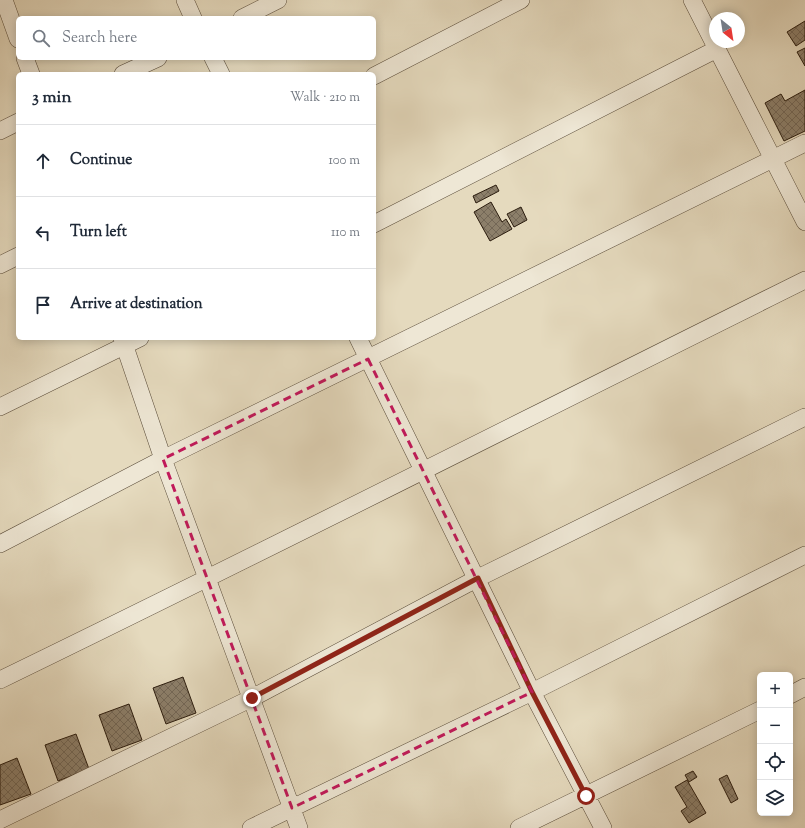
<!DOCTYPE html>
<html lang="en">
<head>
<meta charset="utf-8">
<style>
	:root { --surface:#fff; --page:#f6f6f7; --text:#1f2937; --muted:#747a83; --line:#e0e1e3 }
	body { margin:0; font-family:"Sorts Mill Goudy",serif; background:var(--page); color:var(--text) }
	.controls { position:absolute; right:12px; bottom:12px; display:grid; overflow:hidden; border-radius:6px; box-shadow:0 2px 10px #0003 }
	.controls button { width:36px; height:36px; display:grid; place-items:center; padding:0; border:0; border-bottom:1px solid var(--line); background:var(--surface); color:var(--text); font:20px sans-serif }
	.compass { position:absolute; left:709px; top:12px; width:36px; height:36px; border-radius:50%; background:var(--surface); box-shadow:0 2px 10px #0003; rotate:150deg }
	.stop { position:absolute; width:12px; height:12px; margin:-9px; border:3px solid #8f2418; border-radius:50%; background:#fff }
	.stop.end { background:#8f2418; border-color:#fff; box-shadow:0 1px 4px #0008 }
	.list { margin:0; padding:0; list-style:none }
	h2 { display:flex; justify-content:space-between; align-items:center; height:52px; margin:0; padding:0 16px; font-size:17px }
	h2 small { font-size:13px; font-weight:400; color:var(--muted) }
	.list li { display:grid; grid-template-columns:26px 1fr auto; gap:12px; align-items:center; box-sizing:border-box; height:72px; padding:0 16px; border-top:1px solid var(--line) }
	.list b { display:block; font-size:15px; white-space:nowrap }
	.list em { font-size:13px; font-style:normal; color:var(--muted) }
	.icon { flex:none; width:22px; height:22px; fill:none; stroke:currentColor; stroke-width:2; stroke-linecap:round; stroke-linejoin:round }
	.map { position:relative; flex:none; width:805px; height:828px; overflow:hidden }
	.search { position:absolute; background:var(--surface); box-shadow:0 2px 10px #0003; left:16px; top:16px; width:360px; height:44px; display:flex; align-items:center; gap:10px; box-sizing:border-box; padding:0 14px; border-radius:6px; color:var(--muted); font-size:15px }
	.panel { position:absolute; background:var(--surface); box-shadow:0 2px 10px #0003; left:16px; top:72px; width:360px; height:268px; border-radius:6px }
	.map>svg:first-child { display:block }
	.building { fill:url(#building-cross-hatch); stroke:#2b1c0e }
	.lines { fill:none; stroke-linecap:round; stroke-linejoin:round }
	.street-casing { stroke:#5a4c3a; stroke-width:18 }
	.street { stroke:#eee7d5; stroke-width:17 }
	.route { stroke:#8f2418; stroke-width:5 }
	.marked { fill:none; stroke:#c2185b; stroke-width:3; stroke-dasharray:8 5; stroke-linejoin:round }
</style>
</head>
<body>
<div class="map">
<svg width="805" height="828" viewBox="0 0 805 828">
	<defs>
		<pattern id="building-cross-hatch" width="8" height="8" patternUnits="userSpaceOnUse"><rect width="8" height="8" fill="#8c7f6a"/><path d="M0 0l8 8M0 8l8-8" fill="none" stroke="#736756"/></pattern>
	</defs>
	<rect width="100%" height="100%" fill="#e5dabe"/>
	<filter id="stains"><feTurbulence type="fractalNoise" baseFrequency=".005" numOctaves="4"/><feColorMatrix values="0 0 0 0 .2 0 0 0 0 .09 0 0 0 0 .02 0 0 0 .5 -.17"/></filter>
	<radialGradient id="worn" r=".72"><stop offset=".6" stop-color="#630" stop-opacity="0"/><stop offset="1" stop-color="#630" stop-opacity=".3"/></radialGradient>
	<!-- building -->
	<path class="building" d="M 805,21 L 805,40 L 796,46 L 787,32 Z
		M 805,48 L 805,66 L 797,52 Z
		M 805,90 L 805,131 L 784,141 L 765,103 L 781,94 L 785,101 Z
		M 496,185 L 499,191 L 476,203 L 473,196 Z
		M 491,202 L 502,222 L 506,219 L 512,229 L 490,241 L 474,212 Z
		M 521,207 L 527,220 L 514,227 L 507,214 Z
		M 183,677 L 196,713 L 166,724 L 153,688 Z
		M 129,704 L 142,740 L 112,751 L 99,715 Z
		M 76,734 L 89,769 L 58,781 L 45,745 Z
		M 17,758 L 31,794 L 0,805 L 0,765 Z
		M 693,771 L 697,777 L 689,782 L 685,775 Z
		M 727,775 L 738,799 L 731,803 L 719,779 Z
		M 687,780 L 706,813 L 689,823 L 681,811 L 687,807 L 675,787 Z"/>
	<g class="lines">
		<!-- street casing -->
		<g class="street-casing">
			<path id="street" d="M 4,0 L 18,39
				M 185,0 L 193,18
				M 692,0 L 805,222
				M 242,18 L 278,0
				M 25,58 L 31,74
				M 213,58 L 221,74
				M 123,74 L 158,58
				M 374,76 L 521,0
				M 0,131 L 18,122
				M 374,224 L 717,49
				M 0,265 L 18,256
				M 122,338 L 163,459 L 299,828
				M 358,338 L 532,692 L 603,828
				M 0,407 L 140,338
				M 0,544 L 163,459 L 805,143
				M 0,680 C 270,549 537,413 805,280
				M 790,695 L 805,687
				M 0,820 L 252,698 L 478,578 L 805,417
				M 251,828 L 532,692 L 805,555
				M 519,828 L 760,710"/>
		</g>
		<!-- street -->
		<use href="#street" class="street"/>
	</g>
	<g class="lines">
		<!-- route -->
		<path class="route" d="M 252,698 L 478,578 L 532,692 L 586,796"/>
	</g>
	<!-- marked area -->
	<path class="marked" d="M 368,359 L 532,692 L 292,808 L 163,459 Z"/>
	<rect width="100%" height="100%" filter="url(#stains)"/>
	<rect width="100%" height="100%" fill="url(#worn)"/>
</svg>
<div class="controls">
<button>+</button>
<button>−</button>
<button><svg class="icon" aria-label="locate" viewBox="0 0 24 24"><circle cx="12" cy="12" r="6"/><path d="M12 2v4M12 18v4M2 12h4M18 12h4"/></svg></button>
<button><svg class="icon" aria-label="layers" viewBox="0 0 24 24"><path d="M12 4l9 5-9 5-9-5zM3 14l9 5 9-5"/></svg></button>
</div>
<svg class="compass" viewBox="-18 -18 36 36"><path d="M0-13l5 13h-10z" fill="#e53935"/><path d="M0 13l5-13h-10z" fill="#747a83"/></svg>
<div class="stop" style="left:586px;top:796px"></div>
<div class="stop end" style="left:252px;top:698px"></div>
<div class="search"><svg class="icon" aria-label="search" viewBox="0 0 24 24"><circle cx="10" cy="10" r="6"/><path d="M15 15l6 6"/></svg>Search here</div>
<section class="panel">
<h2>3 min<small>Walk · 210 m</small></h2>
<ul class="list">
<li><svg class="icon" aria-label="ahead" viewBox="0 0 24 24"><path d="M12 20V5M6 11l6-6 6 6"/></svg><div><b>Continue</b></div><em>100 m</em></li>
<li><svg class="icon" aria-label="left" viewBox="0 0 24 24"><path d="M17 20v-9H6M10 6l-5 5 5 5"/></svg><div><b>Turn left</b></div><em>110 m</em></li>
<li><svg class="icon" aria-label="arrive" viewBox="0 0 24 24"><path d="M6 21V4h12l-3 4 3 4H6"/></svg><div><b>Arrive at destination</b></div></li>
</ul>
</section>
</div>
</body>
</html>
